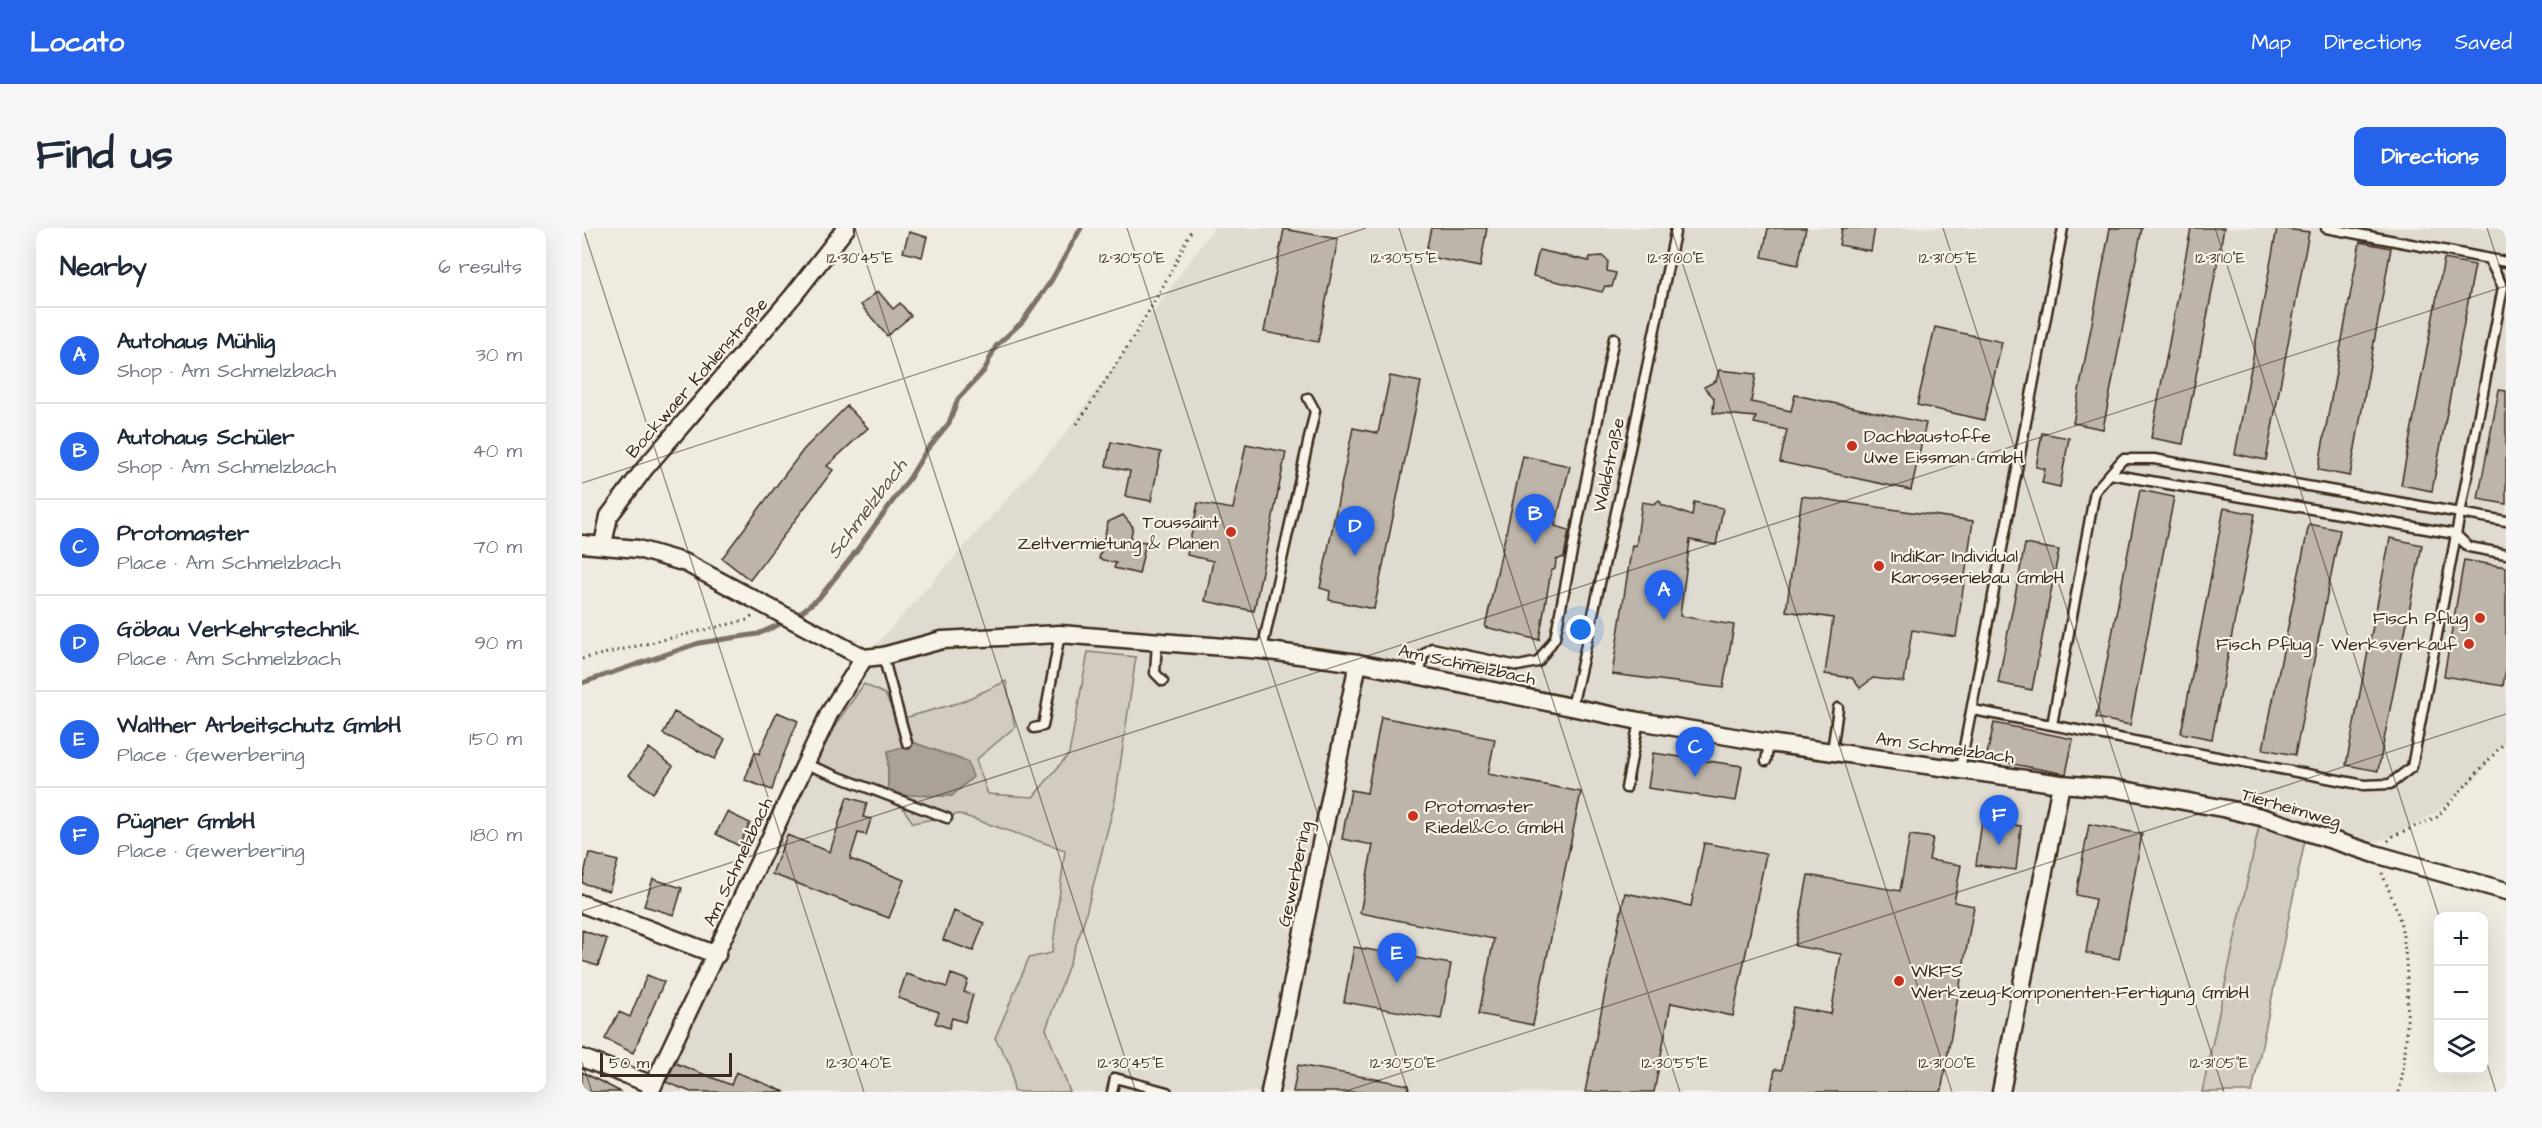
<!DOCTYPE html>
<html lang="en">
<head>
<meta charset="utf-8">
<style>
	:root { --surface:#fff; --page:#f6f6f7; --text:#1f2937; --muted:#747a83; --line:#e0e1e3; --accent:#2563eb }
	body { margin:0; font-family:"Architects Daughter",sans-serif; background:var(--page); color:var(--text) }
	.controls { position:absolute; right:18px; bottom:18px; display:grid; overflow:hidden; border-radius:12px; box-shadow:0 6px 24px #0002 }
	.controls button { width:54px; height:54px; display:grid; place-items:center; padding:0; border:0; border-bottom:2px solid var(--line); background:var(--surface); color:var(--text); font:30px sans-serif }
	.scale { position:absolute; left:18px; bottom:15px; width:132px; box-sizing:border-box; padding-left:6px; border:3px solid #3b2a1e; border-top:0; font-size:16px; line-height:21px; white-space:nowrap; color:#3b2a1e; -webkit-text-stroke:4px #f7f3e8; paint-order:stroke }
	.you { position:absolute; left:999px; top:402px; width:21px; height:21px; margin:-15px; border:4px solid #fff; border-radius:50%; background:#1a73e8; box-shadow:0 0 0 9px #1a73e833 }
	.badge { display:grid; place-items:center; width:39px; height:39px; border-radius:50%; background:var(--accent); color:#fff; font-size:20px; font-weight:700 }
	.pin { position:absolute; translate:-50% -50px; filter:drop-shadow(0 2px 3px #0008) }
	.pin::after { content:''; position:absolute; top:32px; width:21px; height:18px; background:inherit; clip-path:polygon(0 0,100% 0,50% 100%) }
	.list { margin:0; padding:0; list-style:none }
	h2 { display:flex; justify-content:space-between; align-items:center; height:78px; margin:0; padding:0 24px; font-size:26px }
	h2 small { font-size:20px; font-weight:400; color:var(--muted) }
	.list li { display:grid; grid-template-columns:39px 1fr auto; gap:18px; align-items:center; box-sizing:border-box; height:96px; padding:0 24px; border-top:2px solid var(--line) }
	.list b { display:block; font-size:22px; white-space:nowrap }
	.list p { margin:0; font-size:20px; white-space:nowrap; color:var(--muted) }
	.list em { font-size:20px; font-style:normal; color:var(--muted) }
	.icon { flex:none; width:33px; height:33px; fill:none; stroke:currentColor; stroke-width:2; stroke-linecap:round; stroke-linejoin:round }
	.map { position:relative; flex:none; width:1924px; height:864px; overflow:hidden; border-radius:12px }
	header { display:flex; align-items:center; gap:36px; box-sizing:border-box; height:84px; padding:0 30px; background:var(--accent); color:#fff }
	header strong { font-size:28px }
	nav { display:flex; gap:33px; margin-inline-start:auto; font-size:21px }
	.intro { display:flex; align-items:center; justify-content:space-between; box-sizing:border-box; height:144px; padding:0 36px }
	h1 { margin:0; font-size:42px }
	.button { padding:15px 27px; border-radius:12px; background:var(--accent); color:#fff; font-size:21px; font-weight:700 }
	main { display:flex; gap:36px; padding:0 36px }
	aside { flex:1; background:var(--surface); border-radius:12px; box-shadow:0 6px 24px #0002 }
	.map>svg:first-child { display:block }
	.built { fill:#e0dbd0 }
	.green { fill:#d1cbc0; stroke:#867a6f; stroke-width:1.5 }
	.water { fill:#aaa296; stroke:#7e7266; stroke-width:1.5 }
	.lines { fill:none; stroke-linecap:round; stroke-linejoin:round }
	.stream { stroke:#7e7266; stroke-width:5 }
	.building { fill:#bdb5aa; stroke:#3b2a1e; stroke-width:1.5 }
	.service-casing { stroke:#3b2a1e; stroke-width:13 }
	.minor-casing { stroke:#3b2a1e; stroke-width:21 }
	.path { stroke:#3b2a1e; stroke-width:3; stroke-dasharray:1.5 4.5; stroke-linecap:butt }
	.service { stroke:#f7f3e8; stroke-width:8 }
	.minor { stroke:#f7f3e8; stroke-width:16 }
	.ticks { fill:none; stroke:#3b2a1e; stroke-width:1.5; stroke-opacity:0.45 }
	.poi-dot { fill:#c8321e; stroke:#f7f3e8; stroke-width:2 }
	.labels { text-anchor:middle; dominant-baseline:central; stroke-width:4.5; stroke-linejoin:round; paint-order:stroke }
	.street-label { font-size:18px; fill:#3b2a1e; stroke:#f7f3e8 }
	.poi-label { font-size:18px; fill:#3b2a1e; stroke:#f7f3e8; text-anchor:start }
	.water-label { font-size:20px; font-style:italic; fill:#625448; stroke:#f7f3e8 }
	.ticks-label { font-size:15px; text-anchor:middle; fill:#3b2a1e; stroke:#f7f3e8; stroke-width:4.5; stroke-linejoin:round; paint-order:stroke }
</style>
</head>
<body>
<header>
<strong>Locato</strong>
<nav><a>Map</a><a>Directions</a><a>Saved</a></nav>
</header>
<div class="intro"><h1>Find us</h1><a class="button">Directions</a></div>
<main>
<aside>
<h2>Nearby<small>6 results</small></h2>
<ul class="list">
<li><span class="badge">A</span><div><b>Autohaus Mühlig</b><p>Shop · Am Schmelzbach</p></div><em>30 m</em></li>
<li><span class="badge">B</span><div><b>Autohaus Schüler</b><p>Shop · Am Schmelzbach</p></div><em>40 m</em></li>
<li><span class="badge">C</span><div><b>Protomaster</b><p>Place · Am Schmelzbach</p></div><em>70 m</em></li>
<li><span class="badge">D</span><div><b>Göbau Verkehrstechnik</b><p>Place · Am Schmelzbach</p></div><em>90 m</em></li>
<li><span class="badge">E</span><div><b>Walther Arbeitschutz GmbH</b><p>Place · Gewerbering</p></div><em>150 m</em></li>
<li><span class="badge">F</span><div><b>Pügner GmbH</b><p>Place · Gewerbering</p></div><em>180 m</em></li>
</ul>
</aside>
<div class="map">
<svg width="1924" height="864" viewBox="0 0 1924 864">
	<rect width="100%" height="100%" fill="#efebe0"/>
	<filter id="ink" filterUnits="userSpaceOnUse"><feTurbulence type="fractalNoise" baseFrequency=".0167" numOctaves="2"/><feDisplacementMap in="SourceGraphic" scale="12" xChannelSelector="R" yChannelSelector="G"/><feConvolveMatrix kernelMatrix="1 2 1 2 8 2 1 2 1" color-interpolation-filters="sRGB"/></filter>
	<g filter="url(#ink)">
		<!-- built -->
		<path class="built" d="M 632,0 L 1924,0 L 1924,513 L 1913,524 L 1897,547 L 1856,583 L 1811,608 L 1792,614 L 1725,603 L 1679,589 L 1620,864 L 69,864 L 282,430 L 480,210 Z"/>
		<!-- green -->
		<path class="green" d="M 506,424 L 554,429 L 533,573 L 501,697 L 464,801 L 488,864 L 432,864 L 429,838 L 413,810 L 447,730 L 470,725 L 483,622 L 377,586 L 331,595 L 318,576 L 323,567 L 370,568 L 386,534 L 333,515 L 306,524 L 306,563 L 232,537 L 258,490 L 282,456 L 303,466 L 315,492 L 379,474 L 424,453 L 433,499 L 394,532 L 406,566 L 451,569 L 487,526 Z
			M 1679,589 L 1725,603 L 1670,864 L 1620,864 Z"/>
		<!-- water -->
		<path class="water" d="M 333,515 L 386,534 L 391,549 L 370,568 L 323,567 L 306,563 L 306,523 Z"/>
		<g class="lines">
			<!-- stream -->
			<path class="stream" d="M 213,389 L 237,370 L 269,330 L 327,251 L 344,223 L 367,195 L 376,171 L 402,143 L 414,118 L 440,94 L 469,53 L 499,0
				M 0,455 L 117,415 L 176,406 L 205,393"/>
		</g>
		<!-- building -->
		<path class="building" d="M 849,0 L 905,0 L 898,39 L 843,28 Z
			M 1186,0 L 1224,0 L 1216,37 L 1180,29 Z
			M 1260,0 L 1293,0 L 1289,23 L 1257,17 Z
			M 1528,0 L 1560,0 L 1521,201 L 1491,195 Z
			M 1609,0 L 1642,0 L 1601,216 L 1569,210 Z
			M 1695,0 L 1727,4 L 1684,232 L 1653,226 Z
			M 702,1 L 756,11 L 736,114 L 682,104 Z
			M 327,4 L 345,9 L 340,29 L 321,24 Z
			M 1778,14 L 1809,20 L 1768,248 L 1736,242 Z
			M 957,22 L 1007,33 L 1008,29 L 1020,28 L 1026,33 L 1025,43 L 1034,45 L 1030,59 L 1023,58 L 1020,64 L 951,48 Z
			M 1862,31 L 1893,37 L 1850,263 L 1819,257 Z
			M 296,63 L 311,81 L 318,75 L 329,88 L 305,108 L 279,77 Z
			M 1353,99 L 1420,114 L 1402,192 L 1335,177 Z
			M 1137,142 L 1174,146 L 1169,174 L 1209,183 L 1213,167 L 1344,195 L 1329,262 L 1198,234 L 1205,202 L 1172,195 L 1174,189 L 1131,185 L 1132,170 L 1122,159 L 1134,153 Z
			M 808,148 L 839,154 L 792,381 L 747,372 L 748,363 L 738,360 L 771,200 L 796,205 Z
			M 1917,162 L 1924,163 L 1924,276 L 1896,271 Z
			M 265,178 L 286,200 L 245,238 L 251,242 L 168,352 L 140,330 L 222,221 Z
			M 1460,205 L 1487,210 L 1478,259 L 1460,255 L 1463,241 L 1454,239 Z
			M 529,214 L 579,224 L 569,273 L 543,268 L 548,243 L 524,238 Z
			M 664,216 L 704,224 L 672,383 L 623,373 L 631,333 L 605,327 L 616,275 L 651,281 Z
			M 941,228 L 988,238 L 973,298 L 987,302 L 982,329 L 974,332 L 973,341 L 969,343 L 957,412 L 903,399 Z
			M 1558,262 L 1592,269 L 1548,497 L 1514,490 Z
			M 1220,268 L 1391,293 L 1374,409 L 1330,402 L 1322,454 L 1291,450 L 1278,460 L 1270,450 L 1243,446 L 1251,390 L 1204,383 Z
			M 1077,272 L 1080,277 L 1110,288 L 1112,274 L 1141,280 L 1134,317 L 1108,312 L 1098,388 L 1152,397 L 1141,460 L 1030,446 L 1050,317 L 1054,318 L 1060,274 L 1072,276 Z
			M 1642,280 L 1673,286 L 1630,511 L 1599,505 Z
			M 541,287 L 551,299 L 548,312 L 564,314 L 557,346 L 532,340 L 534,335 L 517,331 L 526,294 Z
			M 1727,296 L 1758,302 L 1713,527 L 1681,521 Z
			M 1808,310 L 1840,317 L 1796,543 L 1764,537 Z
			M 1443,316 L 1477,322 L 1450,462 L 1416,455 Z
			M 1882,332 L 1924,339 L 1924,441 L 1921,458 L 1862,448 Z
			M 92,484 L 143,511 L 133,531 L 81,506 Z
			M 195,484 L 216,493 L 199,533 L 190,562 L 163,552 L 173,524 L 177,526 Z
			M 799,489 L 913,511 L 906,546 L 999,564 L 951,797 L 897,786 L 912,711 L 778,685 L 791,617 L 760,611 L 769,562 L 785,565 Z
			M 1412,495 L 1491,511 L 1484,546 L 1404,531 Z
			M 67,520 L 91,538 L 71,565 L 47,547 Z
			M 1071,525 L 1160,538 L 1154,573 L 1066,560 Z
			M 265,569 L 285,575 L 281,589 L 289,591 L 284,607 L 276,605 L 268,631 L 322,652 L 307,690 L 190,646 L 205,607 L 248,624 Z
			M 145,584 L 168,595 L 157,618 L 134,606 Z
			M 1400,593 L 1439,598 L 1434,642 L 1394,637 Z
			M 1507,596 L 1560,606 L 1537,731 L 1504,725 L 1513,671 L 1494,667 Z
			M 1328,607 L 1351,610 L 1347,632 L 1379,637 L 1372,674 L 1392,678 L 1359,864 L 1189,864 L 1193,841 L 1200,842 L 1211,779 L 1249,786 L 1259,726 L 1213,718 L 1226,647 L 1318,663 Z
			M 1122,615 L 1184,626 L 1151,788 L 1089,775 L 1072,864 L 1003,864 L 1043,665 L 1109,678 Z
			M 7,625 L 36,633 L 27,663 L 0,655 Z
			M 71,651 L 100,660 L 92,687 L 62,678 Z
			M 372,683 L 402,695 L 391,723 L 361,712 Z
			M 0,702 L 25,711 L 16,738 L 0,733 Z
			M 772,719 L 869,736 L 859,791 L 762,774 Z
			M 324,746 L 365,759 L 369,746 L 386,752 L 382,764 L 391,767 L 383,794 L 370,790 L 367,800 L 353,795 L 357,784 L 316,770 Z
			M 65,747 L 82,754 L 51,825 L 23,811 L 37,784 L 48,789 Z
			M 93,835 L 149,857 L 154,844 L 203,864 L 109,864 L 84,854 Z
			M 716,837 L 827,857 L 826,864 L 711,864 Z
			M 0,844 L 39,864 L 0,864 Z"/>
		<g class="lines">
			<!-- service casing -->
			<g class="service-casing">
				<path id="service" d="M 1744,0 L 1924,34
					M 1528,246 L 1873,306 L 1887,319 L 1924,326
					M 575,414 L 573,445 L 581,453
					M 680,422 L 733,183 L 726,170
					M 301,428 L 325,515
					M 838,446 L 841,427 L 850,420 L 936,438 L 956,434 L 973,410 L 1032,110
					M 990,479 L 1042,249 L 1094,0
					M 1391,482 L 1782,557 L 1808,556 L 1830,539 L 1921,59 L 1907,31
					M 1470,497 L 1513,263 L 1541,231 L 1572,231 L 1924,293
					M 452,500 L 461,498 L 478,406
					M 1250,524 L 1256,480
					M 1184,533 L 1187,515
					M 223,536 L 365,590
					M 1378,541 L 1481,0
					M 1044,560 L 1057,493
					M 530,864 L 533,850 L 585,864"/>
			</g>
			<!-- minor casing -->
			<g class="minor-casing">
				<path id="minor" d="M 0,316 L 56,321 L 104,335 L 282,430 L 301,428 L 360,412 L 478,406 L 680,422 L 776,435 L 1057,493 L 1187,515 L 1479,556 L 1531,560 L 1645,581 L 1679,589 L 1793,626 L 1924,663
					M 21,316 L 27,288 L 63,240 L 211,68 L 264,0
					M 0,676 L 135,727
					M 0,830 L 71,857
					M 68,864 L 248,484 L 282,430
					M 688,864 L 776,435
					M 1419,864 L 1479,556"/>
			</g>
			<!-- path -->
			<path class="path" d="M 495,196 C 537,133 579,69 610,0
				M 0,431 L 165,392 L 171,388
				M 1806,613 L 1811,608 L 1855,589 L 1924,513
				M 1800,645 C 1806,661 1814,677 1818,693 C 1829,737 1827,820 1817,864"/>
			<!-- service -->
			<use href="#service" class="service"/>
			<!-- minor -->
			<use href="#minor" class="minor"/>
		</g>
	</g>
	<!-- ticks -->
	<path class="ticks" d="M 1,0 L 282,864M 273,0 L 554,864M 545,0 L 826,864M 817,0 L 1098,864M 1089,0 L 1370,864M 1361,0 L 1642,864M 1633,0 L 1857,688M 1905,0 L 1924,58M 0,255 L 784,0M 0,683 L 1924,58M 1902,826 L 1914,864M 0,834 L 10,864M 761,864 L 1924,486"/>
	<!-- markers -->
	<g class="poi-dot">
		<circle cx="1270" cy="218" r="6"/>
		<circle cx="649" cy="304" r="6"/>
		<circle cx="1297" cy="338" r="6"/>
		<circle cx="1898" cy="390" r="6"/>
		<circle cx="1887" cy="416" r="6"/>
		<circle cx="831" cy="588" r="6"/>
		<circle cx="1317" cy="753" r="6"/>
	</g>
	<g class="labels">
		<!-- street labels -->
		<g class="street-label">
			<text transform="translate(115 150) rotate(-49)">Bockwaer Kohlenstraße</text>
			<text transform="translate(1027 237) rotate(-78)">Waldstraße</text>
			<text transform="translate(885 437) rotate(12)">Am Schmelzbach</text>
			<text transform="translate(1363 520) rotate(8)">Am Schmelzbach</text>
			<text transform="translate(1709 580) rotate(16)">Tierheimweg</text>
			<text transform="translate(156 634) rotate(-65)">Am Schmelzbach</text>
			<text transform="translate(713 646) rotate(-78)">Gewerbering</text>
		</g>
		<!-- poi labels -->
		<g class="poi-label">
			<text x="1282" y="208">Dachbaustoffe<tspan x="1282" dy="21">Uwe Eissman GmbH</tspan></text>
			<text x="637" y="294" text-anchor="end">Toussaint<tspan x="637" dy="21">Zeltvermietung &amp; Planen</tspan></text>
			<text x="1309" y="328">IndiKar Individual<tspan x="1309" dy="21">Karosseriebau GmbH</tspan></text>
			<text x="1886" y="390" text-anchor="end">Fisch Pflug</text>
			<text x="1875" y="416" text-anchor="end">Fisch Pflug - Werksverkauf</text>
			<text x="843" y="578">Protomaster<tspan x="843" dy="21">Riedel&amp;Co. GmbH</tspan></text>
			<text x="1329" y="743">WKFS<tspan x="1329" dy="21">Werkzeug-Komponenten-Fertigung GmbH</tspan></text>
		</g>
		<!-- water labels -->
		<g class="water-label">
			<text transform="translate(285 281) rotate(-53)">Schmelzbach</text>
		</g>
	</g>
	<g class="ticks-label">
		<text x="278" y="35">12°30'45"E</text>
		<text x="550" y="35">12°30'50"E</text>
		<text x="822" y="35">12°30'55"E</text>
		<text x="1094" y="35">12°31'00"E</text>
		<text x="1366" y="35">12°31'05"E</text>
		<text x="1638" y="35">12°31'10"E</text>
		<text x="277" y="840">12°30'40"E</text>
		<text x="549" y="840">12°30'45"E</text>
		<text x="821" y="840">12°30'50"E</text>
		<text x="1093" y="840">12°30'55"E</text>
		<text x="1365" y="840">12°31'00"E</text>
		<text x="1637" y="840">12°31'05"E</text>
	</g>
</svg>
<div class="controls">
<button>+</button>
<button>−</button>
<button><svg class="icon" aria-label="layers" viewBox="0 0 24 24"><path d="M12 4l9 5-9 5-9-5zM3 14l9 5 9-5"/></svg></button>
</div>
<div class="scale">50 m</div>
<div class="you"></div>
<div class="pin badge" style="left:1082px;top:392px">A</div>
<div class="pin badge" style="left:953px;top:316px">B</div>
<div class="pin badge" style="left:1113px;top:549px">C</div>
<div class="pin badge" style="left:773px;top:328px">D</div>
<div class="pin badge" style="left:815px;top:755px">E</div>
<div class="pin badge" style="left:1417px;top:617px">F</div>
</div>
</main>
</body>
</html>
